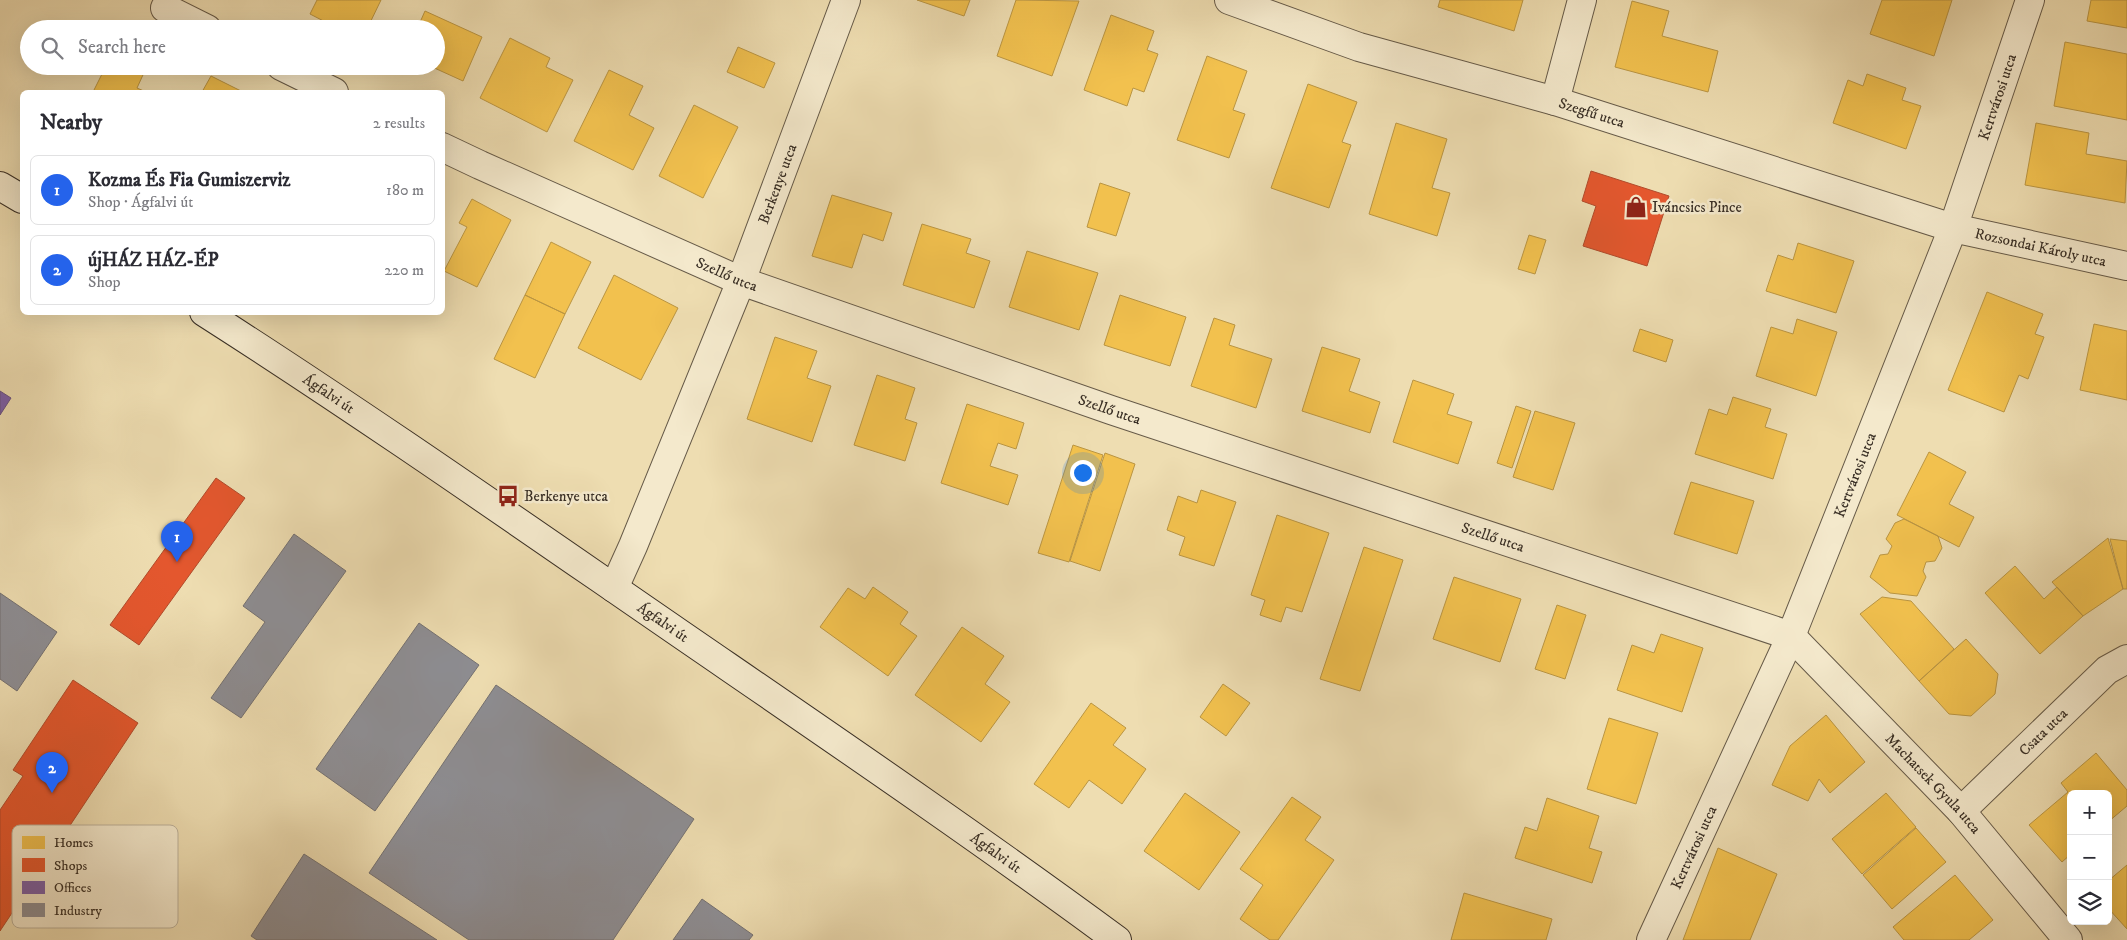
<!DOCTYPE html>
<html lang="en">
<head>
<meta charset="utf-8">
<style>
	:root { --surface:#fff; --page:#f2f2f3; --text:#2b2b33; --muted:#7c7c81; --line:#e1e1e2; --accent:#2563eb }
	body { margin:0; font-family:"IM FELL DW Pica",serif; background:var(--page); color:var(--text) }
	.controls { position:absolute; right:15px; bottom:15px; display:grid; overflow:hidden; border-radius:8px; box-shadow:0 5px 20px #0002 }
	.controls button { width:45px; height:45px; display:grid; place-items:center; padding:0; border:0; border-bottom:1px solid var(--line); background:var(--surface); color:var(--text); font:25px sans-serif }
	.you { position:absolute; left:1082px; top:472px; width:18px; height:18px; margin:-12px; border:4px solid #fff; border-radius:50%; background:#1a73e8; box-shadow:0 0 0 8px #1a73e833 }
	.badge { display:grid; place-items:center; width:32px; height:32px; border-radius:50%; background:var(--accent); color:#fff; font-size:16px; font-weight:700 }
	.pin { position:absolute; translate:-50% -41px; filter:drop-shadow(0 1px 2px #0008) }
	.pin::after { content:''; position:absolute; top:26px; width:18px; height:15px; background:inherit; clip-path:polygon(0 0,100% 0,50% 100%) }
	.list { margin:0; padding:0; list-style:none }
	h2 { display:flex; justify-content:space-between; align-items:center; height:65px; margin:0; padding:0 20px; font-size:21px }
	h2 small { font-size:16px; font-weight:400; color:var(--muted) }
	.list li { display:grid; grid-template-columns:32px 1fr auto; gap:15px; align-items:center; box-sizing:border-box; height:70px; margin:0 10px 10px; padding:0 10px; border:1px solid var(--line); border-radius:8px }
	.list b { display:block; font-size:19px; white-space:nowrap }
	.list p { margin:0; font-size:16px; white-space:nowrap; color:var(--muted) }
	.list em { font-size:16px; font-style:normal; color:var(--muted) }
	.icon { flex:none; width:28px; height:28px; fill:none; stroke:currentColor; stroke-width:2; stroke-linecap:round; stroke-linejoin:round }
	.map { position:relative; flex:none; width:2127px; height:940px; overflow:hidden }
	.search { position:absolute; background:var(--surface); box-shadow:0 5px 20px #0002; left:20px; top:20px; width:425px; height:55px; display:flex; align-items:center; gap:12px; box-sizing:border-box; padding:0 18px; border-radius:28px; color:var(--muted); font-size:19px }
	.panel { position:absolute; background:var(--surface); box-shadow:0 5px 20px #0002; left:20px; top:90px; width:425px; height:225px; border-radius:8px }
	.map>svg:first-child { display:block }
	.homes { fill:#f2c14e; stroke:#ba9542 }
	.shops { fill:#e4572e; stroke:#b14b2b }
	.offices { fill:#7b5ea7; stroke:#675080 }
	.industry { fill:#8d8d92; stroke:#747171 }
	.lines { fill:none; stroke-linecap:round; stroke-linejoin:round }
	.street-casing { stroke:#665a48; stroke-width:30 }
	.secondary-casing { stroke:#392f25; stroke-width:30 }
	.street { stroke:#f4e9cc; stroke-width:28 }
	.secondary { stroke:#f4e9cc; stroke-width:28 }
	.labels { text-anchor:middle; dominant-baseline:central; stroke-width:5; stroke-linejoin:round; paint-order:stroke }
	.street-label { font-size:15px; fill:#392f25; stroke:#f4e9cc }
	.poi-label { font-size:15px; fill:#392f25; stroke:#f4e9cc; text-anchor:start }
	.key { fill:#f4e9cc; stroke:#bcb19a; stroke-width:1 }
	.key-label { font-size:14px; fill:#392f25 }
</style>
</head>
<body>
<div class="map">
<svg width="2127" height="940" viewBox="0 0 2127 940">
	<rect width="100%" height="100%" fill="#eeddb1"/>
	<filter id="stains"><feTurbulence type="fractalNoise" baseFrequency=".004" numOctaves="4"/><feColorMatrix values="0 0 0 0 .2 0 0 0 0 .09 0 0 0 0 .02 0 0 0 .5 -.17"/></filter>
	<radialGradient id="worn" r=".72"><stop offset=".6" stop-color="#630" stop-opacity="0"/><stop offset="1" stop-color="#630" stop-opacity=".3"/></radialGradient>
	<!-- homes -->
	<path class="homes" d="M 317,0 L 381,0 L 367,29 L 339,29 L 310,14 Z
		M 917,0 L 970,0 L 964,16 Z
		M 1016,0 L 1079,1 L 1052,76 L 997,56 Z
		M 1440,0 L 1523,0 L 1514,31 L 1438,7 Z
		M 1882,0 L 1952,0 L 1934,56 L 1870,34 Z
		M 2091,0 L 2127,0 L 2127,28 L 2087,21 Z
		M 1632,1 L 1669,11 L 1662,36 L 1718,51 L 1708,92 L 1615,67 Z
		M 425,11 L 482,37 L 463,81 L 430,66 L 436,66 L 436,29 L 417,29 Z
		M 1111,15 L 1154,31 L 1147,50 L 1158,54 L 1144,92 L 1133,88 L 1127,106 L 1084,90 Z
		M 510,38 L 550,58 L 546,67 L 573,80 L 547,132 L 480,98 Z
		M 2065,42 L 2127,54 L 2127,120 L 2054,106 Z
		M 738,47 L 775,63 L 764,88 L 727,72 Z
		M 1207,56 L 1247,71 L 1233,110 L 1245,114 L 1229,158 L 1177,140 Z
		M 106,66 L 147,66 L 137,88 L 146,92 L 93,92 Z
		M 609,70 L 643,86 L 629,115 L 654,128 L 633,170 L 574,141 Z
		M 1867,74 L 1906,88 L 1902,100 L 1921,106 L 1906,149 L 1833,123 L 1848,80 L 1863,86 Z
		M 211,76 L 243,92 L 202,92 Z
		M 1308,84 L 1357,102 L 1342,142 L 1351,145 L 1329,208 L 1271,188 Z
		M 694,105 L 738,127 L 703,198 L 659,176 Z
		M 1396,123 L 1447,139 L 1432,188 L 1450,193 L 1437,236 L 1369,214 Z
		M 2036,123 L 2089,133 L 2086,154 L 2127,161 L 2125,203 L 2025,185 Z
		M 1100,183 L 1130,193 L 1116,236 L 1087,227 Z
		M 832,195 L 892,213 L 883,241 L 863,234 L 852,268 L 812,256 Z
		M 472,199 L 511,220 L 477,287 L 444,271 L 467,227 L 459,223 Z
		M 922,224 L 971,239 L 966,253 L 990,261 L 974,308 L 903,285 Z
		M 1529,235 L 1546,240 L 1535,274 L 1518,269 Z
		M 551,242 L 591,262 L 565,314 L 525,295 Z
		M 1798,243 L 1854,261 L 1836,313 L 1766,291 L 1778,255 L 1793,260 Z
		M 1027,251 L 1098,273 L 1079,330 L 1009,307 Z
		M 614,275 L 678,308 L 641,380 L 578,348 Z
		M 1987,292 L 2043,314 L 2035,334 L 2044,337 L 2028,379 L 2019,375 L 2004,412 L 1948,390 Z
		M 525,295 L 565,314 L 535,378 L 494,359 Z
		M 1120,295 L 1186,317 L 1170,366 L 1104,345 Z
		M 1214,318 L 1235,325 L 1229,345 L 1272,359 L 1256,408 L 1191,386 Z
		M 1797,319 L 1837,332 L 1816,396 L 1756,376 L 1771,327 L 1793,334 Z
		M 2094,324 L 2127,331 L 2127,400 L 2080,390 Z
		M 1640,329 L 1673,340 L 1666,362 L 1633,351 Z
		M 775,337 L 817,351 L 807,378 L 831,386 L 812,442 L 747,419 Z
		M 1322,347 L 1360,359 L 1349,391 L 1380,402 L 1370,433 L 1302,411 Z
		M 877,375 L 915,388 L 905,419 L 917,423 L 905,461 L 854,445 Z
		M 1413,380 L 1454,394 L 1447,414 L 1472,422 L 1458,464 L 1393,442 Z
		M 1733,397 L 1771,409 L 1765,427 L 1787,434 L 1773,479 L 1695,454 L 1709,409 L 1727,415 Z
		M 967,404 L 1024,423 L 1016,449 L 998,443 L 990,466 L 1018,475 L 1008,505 L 941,483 Z
		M 1516,406 L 1531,411 L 1512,468 L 1497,463 Z
		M 1535,411 L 1575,423 L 1553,490 L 1513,477 Z
		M 1073,445 L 1103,455 L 1069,562 L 1038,553 Z
		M 1929,452 L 1966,472 L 1949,504 L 1974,517 L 1959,547 L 1897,515 Z
		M 1105,453 L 1135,464 L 1100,571 L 1070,561 Z
		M 1691,482 L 1754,501 L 1737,554 L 1674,534 Z
		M 1201,490 L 1236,502 L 1214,566 L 1179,555 L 1185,537 L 1167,530 L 1178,496 L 1197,503 Z
		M 1277,515 L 1329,533 L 1302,612 L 1286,607 L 1281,622 L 1260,615 L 1265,600 L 1251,595 Z
		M 1904,519 L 1938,536 L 1942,548 L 1935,561 L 1926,562 L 1923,571 L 1926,577 L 1917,596 L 1890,593 L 1870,577 L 1880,555 L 1888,554 L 1892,546 L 1886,539 L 1895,523 Z
		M 2108,538 L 2123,589 L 2083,616 L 2052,582 Z
		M 2110,539 L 2127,541 L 2127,589 L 2123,589 Z
		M 1364,547 L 1403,560 L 1360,691 L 1320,679 Z
		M 2015,566 L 2044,599 L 2057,587 L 2083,616 L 2040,654 L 1985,593 Z
		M 1454,577 L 1521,599 L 1500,662 L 1433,639 Z
		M 873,587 L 908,612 L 900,624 L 917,636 L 888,676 L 820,627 L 848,588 L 865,599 Z
		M 1882,597 L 1911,601 L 1954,649 L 1919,681 L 1860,614 Z
		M 1557,605 L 1586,615 L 1565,679 L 1535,669 Z
		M 962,627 L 1004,656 L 985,684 L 1010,702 L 981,742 L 915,695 Z
		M 1661,634 L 1703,648 L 1682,712 L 1617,690 L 1632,645 L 1654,653 Z
		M 1966,639 L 1998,674 L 1995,694 L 1971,716 L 1949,714 L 1919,681 Z
		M 1223,684 L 1250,703 L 1226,736 L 1200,717 Z
		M 1091,703 L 1126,728 L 1113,745 L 1146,769 L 1122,804 L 1089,780 L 1069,808 L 1034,784 Z
		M 1826,715 L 1865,762 L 1830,793 L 1819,779 L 1808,801 L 1772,785 L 1790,746 Z
		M 1609,718 L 1658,733 L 1636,804 L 1587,789 Z
		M 2096,753 L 2127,790 L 2127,806 L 2108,822 L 2108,794 L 2071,794 L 2071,854 L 2062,862 L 2029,825 L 2068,792 L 2061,783 Z
		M 1185,793 L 1240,832 L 1199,890 L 1144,851 Z
		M 1886,793 L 1916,827 L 1862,874 L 1832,839 Z
		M 1292,797 L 1321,817 L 1305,840 L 1334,860 L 1278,940 L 1270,940 L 1240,919 L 1263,885 L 1240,869 Z
		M 1547,798 L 1599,816 L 1589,848 L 1602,852 L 1592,883 L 1515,858 L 1525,827 L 1537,831 Z
		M 1916,828 L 1946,862 L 1892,909 L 1863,875 Z
		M 1718,848 L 1777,874 L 1750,940 L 1683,940 Z
		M 2127,865 L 2127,929 L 2108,908 L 2108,881 Z
		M 1955,875 L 1993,920 L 1969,940 L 1904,940 L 1893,927 Z
		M 1464,893 L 1552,919 L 1546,940 L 1451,940 Z"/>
	<!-- shops -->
	<path class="shops" d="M 1591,171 L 1669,196 L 1647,266 L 1583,246 L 1596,206 L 1582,201 Z
		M 216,478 L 245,498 L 139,645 L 110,625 Z
		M 73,680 L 138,723 L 0,931 L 0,810 L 23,776 L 13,770 Z"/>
	<!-- offices -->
	<path class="offices" d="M 0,391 L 11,398 L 0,415 Z"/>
	<!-- industry -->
	<path class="industry" d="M 294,534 L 346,571 L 241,718 L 211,698 L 265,622 L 243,606 Z
		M 0,593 L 57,632 L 17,691 L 0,679 Z
		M 419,623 L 479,665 L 375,811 L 316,769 Z
		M 496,685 L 694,819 L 613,940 L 469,940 L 369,873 Z
		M 304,854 L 437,940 L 257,940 L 251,936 Z
		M 702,899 L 753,935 L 749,940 L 673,940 Z"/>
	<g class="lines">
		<!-- street casing -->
		<g class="street-casing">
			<g id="street">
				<path id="s1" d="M 1229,0 L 1359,47 L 1555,101 L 1953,228 L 2127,266"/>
				<path d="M 165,8 L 207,29"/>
				<path d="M 281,66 L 334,92"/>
				<path d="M 1555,101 L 1582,0"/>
				<path id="s2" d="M 442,147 L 480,165 L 741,281 L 1111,410 L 1791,636 L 1961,811 L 2068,940"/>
				<path id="s3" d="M 614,588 L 633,546 L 741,281 L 846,0"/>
				<path id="s4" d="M 1961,811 L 2107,670 L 2127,659"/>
				<path id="s5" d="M 1651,940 L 1791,636 L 1953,228 L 2030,0"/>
			</g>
		</g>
		<!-- secondary casing -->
		<g class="secondary-casing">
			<g id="secondary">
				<path d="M 0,186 L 22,199"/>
				<path id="s6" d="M 204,312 C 365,415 522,525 679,633 C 826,734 973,834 1117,940"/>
			</g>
		</g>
		<!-- street -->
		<use href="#street" class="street"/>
		<!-- secondary -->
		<use href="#secondary" class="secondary"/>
	</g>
	<!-- icons -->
	<defs>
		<g id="shop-bare" transform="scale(1.725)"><path d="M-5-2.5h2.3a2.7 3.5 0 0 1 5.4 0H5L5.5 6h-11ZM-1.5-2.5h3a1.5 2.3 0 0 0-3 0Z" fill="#8f2418" stroke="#f4e9cc" stroke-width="2.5" paint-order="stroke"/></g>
		<g id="bus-bare" transform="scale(1.725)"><path d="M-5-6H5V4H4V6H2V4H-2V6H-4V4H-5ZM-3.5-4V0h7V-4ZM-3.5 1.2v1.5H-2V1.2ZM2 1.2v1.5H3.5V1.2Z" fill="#8f2418" stroke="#f4e9cc" stroke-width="2.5" paint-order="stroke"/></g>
	</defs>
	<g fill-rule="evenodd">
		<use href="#shop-bare" x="1636" y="207"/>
		<use href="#bus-bare" x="508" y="496"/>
	</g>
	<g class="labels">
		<!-- street labels -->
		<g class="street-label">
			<text stroke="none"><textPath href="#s5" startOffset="912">Kertvárosi utca</textPath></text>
			<text stroke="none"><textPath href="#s1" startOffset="380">Szegfű utca</textPath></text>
			<text stroke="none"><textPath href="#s3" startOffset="436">Berkenye utca</textPath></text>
			<text stroke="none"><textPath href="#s1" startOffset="849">Rozsondai Károly utca</textPath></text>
			<text stroke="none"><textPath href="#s2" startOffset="312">Szellő utca</textPath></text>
			<text stroke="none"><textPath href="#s6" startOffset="149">Ágfalvi út</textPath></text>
			<text stroke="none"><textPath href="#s2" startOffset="718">Szellő utca</textPath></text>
			<text stroke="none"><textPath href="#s5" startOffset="508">Kertvárosi utca</textPath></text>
			<text stroke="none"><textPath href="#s2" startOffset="1122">Szellő utca</textPath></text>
			<text stroke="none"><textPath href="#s6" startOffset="554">Ágfalvi út</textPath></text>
			<text stroke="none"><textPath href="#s4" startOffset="114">Csata utca</textPath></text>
			<text stroke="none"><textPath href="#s2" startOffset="1641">Machatsek Gyula utca</textPath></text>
			<text stroke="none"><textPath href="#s5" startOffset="102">Kertvárosi utca</textPath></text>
			<text stroke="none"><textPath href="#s6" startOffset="959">Ágfalvi út</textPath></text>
		</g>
		<!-- poi labels -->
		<g class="poi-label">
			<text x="1652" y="207">Iváncsics Pince</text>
			<text x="524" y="496">Berkenye utca</text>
		</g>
	</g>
	<!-- legend -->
	<rect x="12" y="825" width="166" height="103" rx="8" class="key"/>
	<rect x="22" y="836" width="23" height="13" fill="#f2c14e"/>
	<rect x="22" y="858" width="23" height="14" fill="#e4572e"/>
	<rect x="22" y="881" width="23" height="13" fill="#7b5ea7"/>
	<rect x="22" y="903" width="23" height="14" fill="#8d8d92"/>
	<g class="key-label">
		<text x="54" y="847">Homes</text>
		<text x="54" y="870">Shops</text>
		<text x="54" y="892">Offices</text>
		<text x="54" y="915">Industry</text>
	</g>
	<rect width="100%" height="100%" filter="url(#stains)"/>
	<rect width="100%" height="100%" fill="url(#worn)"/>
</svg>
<div class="controls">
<button>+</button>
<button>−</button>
<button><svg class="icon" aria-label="layers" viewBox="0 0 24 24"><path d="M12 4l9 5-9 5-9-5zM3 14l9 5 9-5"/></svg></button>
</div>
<div class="you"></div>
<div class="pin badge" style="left:177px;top:562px">1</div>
<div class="pin badge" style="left:52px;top:793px">2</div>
<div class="search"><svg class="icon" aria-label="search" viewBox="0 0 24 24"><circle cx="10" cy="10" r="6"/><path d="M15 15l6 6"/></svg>Search here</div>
<section class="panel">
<h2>Nearby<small>2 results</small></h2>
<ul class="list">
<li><span class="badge">1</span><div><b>Kozma És Fia Gumiszerviz</b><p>Shop · Ágfalvi út</p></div><em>180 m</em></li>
<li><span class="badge">2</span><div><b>újHÁZ HÁZ-ÉP</b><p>Shop</p></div><em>220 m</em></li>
</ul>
</section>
</div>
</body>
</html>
